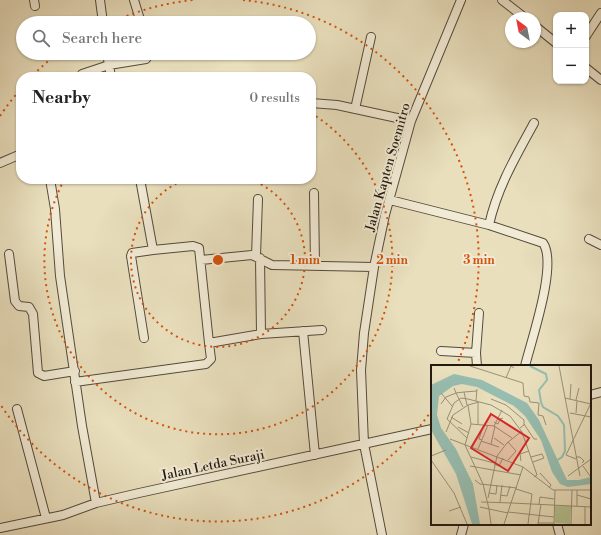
<!DOCTYPE html>
<html lang="en">
<head>
<meta charset="utf-8">
<style>
	:root { --surface:#fff; --page:#f2f2f2; --text:#222; --muted:#767676; --line:#e0e0e0 }
	body { margin:0; font-family:"Libre Bodoni",serif; background:var(--page); color:var(--text) }
	.controls { position:absolute; right:12px; top:12px; display:grid; overflow:hidden; border-radius:8px; box-shadow:0 1px 3px #0004 }
	.controls button { width:36px; height:36px; display:grid; place-items:center; padding:0; border:0; border-bottom:1px solid var(--line); background:var(--surface); color:var(--text); font:20px sans-serif }
	.compass { position:absolute; left:505px; top:12px; width:36px; height:36px; border-radius:50%; background:var(--surface); box-shadow:0 1px 3px #0004; rotate:328deg }
	.list { margin:0; padding:0; list-style:none }
	h2 { display:flex; justify-content:space-between; align-items:center; height:52px; margin:0; padding:0 16px; font-size:17px }
	h2 small { font-size:13px; font-weight:400; color:var(--muted) }
	.icon { flex:none; width:22px; height:22px; fill:none; stroke:currentColor; stroke-width:2; stroke-linecap:round; stroke-linejoin:round }
	.map { position:relative; flex:none; width:601px; height:535px; overflow:hidden }
	.search { position:absolute; background:var(--surface); box-shadow:0 1px 3px #0004; left:16px; top:16px; width:300px; height:44px; display:flex; align-items:center; gap:10px; box-sizing:border-box; padding:0 14px; border-radius:22px; color:var(--muted); font-size:15px }
	.panel { position:absolute; background:var(--surface); box-shadow:0 1px 3px #0004; left:16px; top:72px; width:300px; height:112px; border-radius:16px }
	.map>svg:first-child { display:block }
	.lines { fill:none; stroke-linecap:round; stroke-linejoin:round }
	.street-casing { stroke:#544a3c; stroke-width:10 }
	.street { stroke:#f1ead4; stroke-width:8 }
	.ring { fill:none; stroke:#d4530c; stroke-width:2; stroke-dasharray:2 4 }
	.labels { text-anchor:middle; dominant-baseline:central; stroke-width:4; stroke-linejoin:round; paint-order:stroke }
	.street-label { font-size:13px; fill:#221911; stroke:#f1ead4 }
	.inset-river { fill:none; stroke:#97bdb0; stroke-width:2 }
	.inset-road { fill:none; stroke:#999078; stroke-width:1 }
	.view { fill:#d62828; fill-opacity:0.15; stroke:#d62828; stroke-width:2 }
	.inset-edge { fill:none; stroke:#221911; stroke-width:2 }
	.centre { fill:#d4530c; stroke:#f1ead4; stroke-width:2 }
	.ring-label { font-size:12px; text-anchor:middle; font-weight:bold; fill:#d4530c; stroke:#f1ead4; stroke-width:4; stroke-linejoin:round; paint-order:stroke }
</style>
</head>
<body>
<div class="map">
<svg width="601" height="535" viewBox="0 0 601 535">
	<rect width="100%" height="100%" fill="#e9dfbd"/>
	<filter id="stains"><feTurbulence type="fractalNoise" baseFrequency=".005" numOctaves="4"/><feColorMatrix values="0 0 0 0 .2 0 0 0 0 .09 0 0 0 0 .02 0 0 0 .5 -.17"/></filter>
	<radialGradient id="worn" r=".72"><stop offset=".6" stop-color="#630" stop-opacity="0"/><stop offset="1" stop-color="#630" stop-opacity=".3"/></radialGradient>
	<g class="lines">
		<!-- street casing -->
		<g class="street-casing">
			<path id="street" d="M 34,0 L 35,6
				M 100,0 L 103,23
				M 134,0 L 141,23
				M 502,0 L 525,18
				M 535,26 L 556,43
				M 586,36 L 601,13
				M 107,53 L 111,77
				M 586,68 L 601,80
				M 82,74 L 109,65 L 146,59 L 150,53
				M 311,103 L 337,105 L 411,121
				M 355,109 L 371,37
				M 0,163 L 21,154
				M 50,179 L 55,209 L 60,276 L 82,426 L 96,503
				M 140,179 L 153,250 L 193,246 L 199,248 L 209,343
				M 314,193 L 315,265
				M 390,200 L 489,225 L 543,243 C 558,264 531,341 525,366
				M 489,225 C 497,188 516,156 534,123
				M 589,239 L 601,245
				M 9,254 L 15,301 L 19,306 L 29,307 L 33,314 L 38,373 L 44,376 L 75,371
				M 256,256 L 258,199
				M 260,258 L 261,334
				M 201,260 L 252,255 L 272,265 L 374,267
				M 303,331 L 315,455
				M 144,338 L 131,256 L 132,253 L 153,250
				M 441,351 L 476,353 L 477,366
				M 476,353 L 479,313
				M 75,382 L 206,364 L 211,359 L 209,343 L 261,334 L 322,330
				M 590,395 L 601,392
				M 17,409 L 46,518
				M 557,524 L 560,535
				M 0,528 L 63,515 L 96,503 L 139,493 L 432,429
				M 382,535 L 364,444 L 361,370 L 364,333 L 374,267 L 385,215 L 411,121 L 461,0
				M 461,535 L 464,524"/>
		</g>
		<!-- street -->
		<use href="#street" class="street"/>
	</g>
	<!-- distance rings -->
	<g class="ring">
		<path d="M250 179A87 87 0 1 1 186 179"/>
		<path d="M311 113A174 174 0 1 1 64 180"/>
		<path d="M432 410A261 261 0 0 1 0 404M0 116A261 261 0 0 1 20 90M33 75A261 261 0 0 1 57 54M110 23A261 261 0 0 1 193 0M243 0A261 261 0 0 1 457 364"/>
	</g>
	<g class="labels">
		<!-- street labels -->
		<g class="street-label">
			<text transform="translate(388 167) rotate(-74)">Jalan Kapten Soemitro</text>
			<text transform="translate(213 465) rotate(-12)">Jalan Letda Suraji</text>
		</g>
	</g>
	<!-- overview -->
	<g transform="translate(431 365)">
		<rect width="160" height="160" fill="#e9dfbd"/>
		<path d="M 124,141 L 140,141 L 139,159 L 124,158 Z" fill="#b5c292"/>
		<path d="M 23,9 L 51,15 L 96,38 L 108,55 L 136,115 L 148,115 L 160,112 L 160,119 L 137,122 L 129,119 L 121,107 L 110,75 L 94,51 L 83,41 L 46,22 L 31,19 L 22,21 L 8,31 L 6,50 L 10,63 L 25,84 L 42,119 L 49,159 L 41,159 L 25,109 L 0,65 L 0,20 Z" fill="#97bdb0"/>
		<path class="inset-river" d="M 99,1 L 115,9 L 116,15 L 108,25 L 110,37 L 112,42 L 127,51 L 133,60 L 134,86 L 131,92 L 125,96"/>
		<path class="inset-road" d="M 39,1 L 92,18 L 93,31 L 98,32 L 99,37 L 108,38 L 107,50 L 112,51 L 115,60M 128,1 L 149,111M 75,13 L 80,1 L 83,3M 23,23 L 25,28 L 33,27 L 36,40M 33,27 L 46,26M 10,28 L 21,41M 134,33 L 160,39M 60,34 L 75,40 L 93,55 L 93,60 L 89,63M 139,34 L 140,19M 145,35 L 148,23M 45,36 L 46,24M 10,39 L 15,32 L 25,28 L 32,42M 139,48 L 160,52M 145,48 L 146,36M 20,52 L 31,59M 63,57 L 67,59 L 69,54 L 72,53M 40,59 L 63,61 L 81,73M 47,59 L 47,38M 93,59 L 103,74 L 106,74M 63,61 L 71,45M 27,62 L 38,68M 15,67 L 22,50 L 37,40M 36,73 L 40,59 L 37,40 L 48,37M 63,73 L 73,80M 19,74 L 92,102M 51,75 L 48,74 L 51,65M 50,76 L 68,82M 60,79 L 64,61M 47,84 L 57,60M 0,91 L 15,85M 40,92 L 63,98M 100,92 L 111,89 L 113,93 L 102,97M 145,92 L 149,92 L 153,96 L 151,98M 145,94 L 135,90 L 160,38M 0,95 L 23,128 L 36,159M 77,95 L 85,86 L 77,77M 90,96 L 89,89 L 98,86M 63,99 L 68,101 L 72,93M 39,101 L 90,110M 152,101 L 159,111M 92,102 L 122,125 L 160,125M 109,108 L 120,120 L 118,123M 137,111 L 160,94M 44,115 L 49,119 L 86,123M 85,124 L 101,129 L 97,159M 58,128 L 65,129 L 66,120M 69,130 L 76,131 L 79,121M 146,130 L 160,134M 57,133 L 66,91 L 76,78 L 91,66M 50,137 L 81,138M 69,137 L 71,120M 81,138 L 160,142M 108,139 L 109,132 L 123,134M 146,141 L 146,125M 49,142 L 58,144 L 60,159M 154,142 L 154,159M 18,146 L 30,142M 77,147 L 123,152M 77,148 L 58,144 L 52,119 L 34,80 L 36,73 L 16,54 L 23,38 L 30,33 L 37,34 L 60,40 L 79,51 L 91,67 L 106,110 L 103,112M 107,158 L 123,158M 73,159 L 92,102M 107,159 L 110,139M 123,159 L 124,125M 140,159 L 141,125"/>
		<path class="view" d="M 60,49 L 98,73 L 77,106 L 40,83 Z"/>
		<rect width="160" height="160" class="inset-edge"/>
	</g>
	<circle cx="218" cy="260" r="6" class="centre"/>
	<g class="ring-label">
		<text x="305" y="264">1 min</text>
		<text x="392" y="264">2 min</text>
		<text x="479" y="264">3 min</text>
	</g>
	<rect width="100%" height="100%" filter="url(#stains)"/>
	<rect width="100%" height="100%" fill="url(#worn)"/>
</svg>
<div class="controls">
<button>+</button>
<button>−</button>
</div>
<svg class="compass" viewBox="-18 -18 36 36"><path d="M0-13l5 13h-10z" fill="#e53935"/><path d="M0 13l5-13h-10z" fill="#767676"/></svg>
<div class="search"><svg class="icon" aria-label="search" viewBox="0 0 24 24"><circle cx="10" cy="10" r="6"/><path d="M15 15l6 6"/></svg>Search here</div>
<section class="panel">
<h2>Nearby<small>0 results</small></h2>
<ul class="list">
</ul>
</section>
</div>
</body>
</html>
